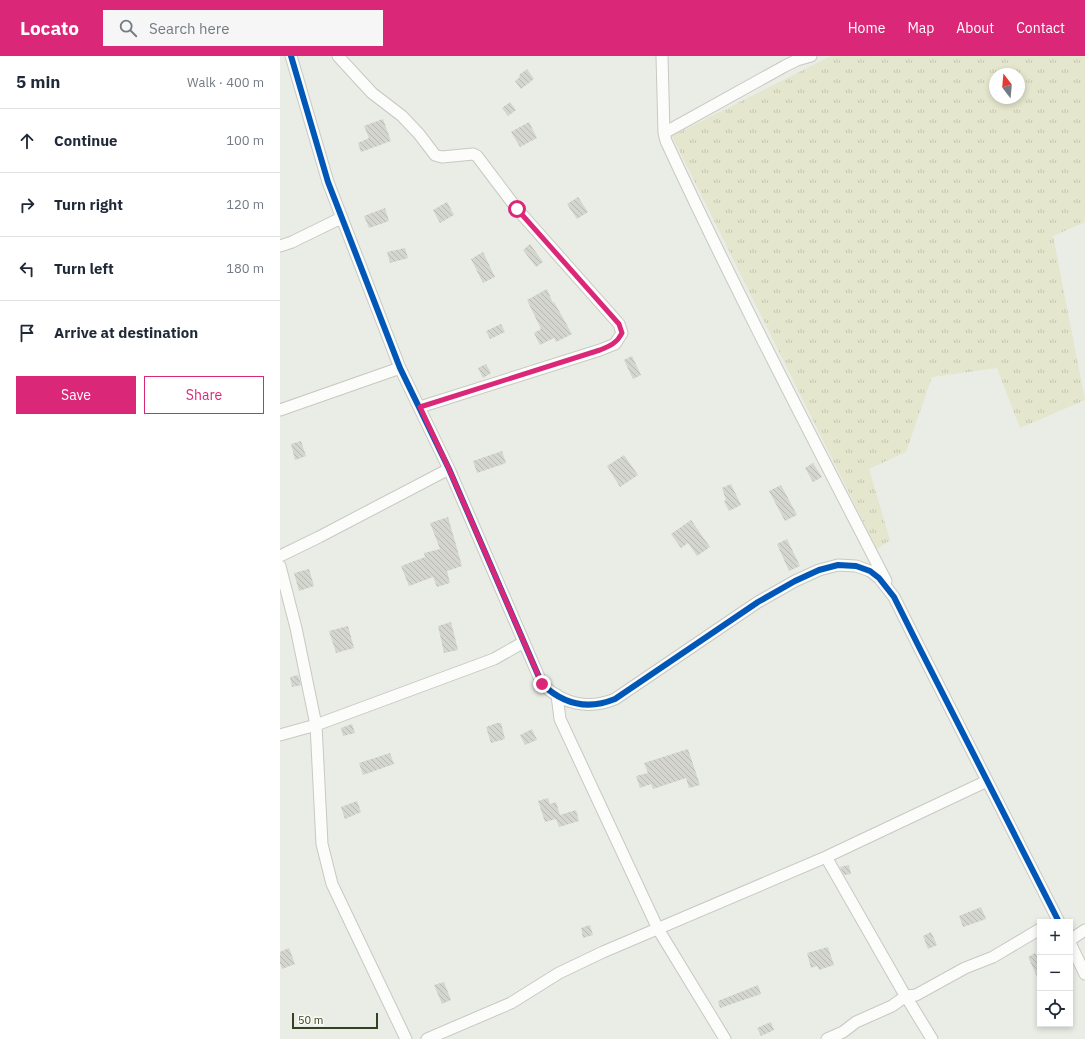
<!DOCTYPE html>
<html lang="en">
<head>
<meta charset="utf-8">
<style>
	:root { --surface:#fff; --page:#f6f6f7; --text:#1f2937; --muted:#747a83; --line:#e0e1e3; --accent:#db2777 }
	body { margin:0; font-family:"IBM Plex Sans",sans-serif; background:var(--page); color:var(--text) }
	.controls { position:absolute; right:12px; bottom:12px; display:grid; overflow:hidden; border-radius:0px; box-shadow:0 2px 6px #0003 }
	.controls button { width:36px; height:36px; display:grid; place-items:center; padding:0; border:0; border-bottom:1px solid var(--line); background:var(--surface); color:var(--text); font:20px sans-serif }
	.compass { position:absolute; left:709px; top:12px; width:36px; height:36px; border-radius:50%; background:var(--surface); box-shadow:0 2px 6px #0003; rotate:344deg }
	.scale { position:absolute; left:12px; bottom:10px; width:86px; box-sizing:border-box; padding-left:4px; border:2px solid #314320; border-top:0; font-size:11px; line-height:14px; white-space:nowrap; color:#314320; -webkit-text-stroke:3px #f9faf4; paint-order:stroke }
	.stop { position:absolute; width:12px; height:12px; margin:-9px; border:3px solid #db2777; border-radius:50%; background:#fff }
	.stop.end { background:#db2777; border-color:#fff; box-shadow:0 1px 4px #0008 }
	.list { margin:0; padding:0; list-style:none }
	h2 { display:flex; justify-content:space-between; align-items:center; height:52px; margin:0; padding:0 16px; font-size:17px }
	h2 small { font-size:13px; font-weight:400; color:var(--muted) }
	.list li { display:grid; grid-template-columns:26px 1fr auto; gap:12px; align-items:center; box-sizing:border-box; height:64px; padding:0 16px; border-top:1px solid var(--line) }
	.list b { display:block; font-size:15px; white-space:nowrap }
	.list em { font-size:13px; font-style:normal; color:var(--muted) }
	.actions { display:flex; gap:8px; padding:12px 16px }
	.actions a { flex:1; padding:9px 0; border:1px solid var(--accent); border-radius:0px; text-align:center; font-size:14px; color:var(--accent) }
	.actions .main { background:var(--accent); color:#fff }
	.icon { flex:none; width:22px; height:22px; fill:none; stroke:currentColor; stroke-width:2; stroke-linecap:round; stroke-linejoin:round }
	.map { position:relative; flex:none; width:805px; height:983px; overflow:hidden }
	header { display:flex; align-items:center; gap:24px; box-sizing:border-box; height:56px; padding:0 20px; background:var(--accent); color:#fff }
	header strong { font-size:19px }
	nav { display:flex; gap:22px; margin-inline-start:auto; font-size:14px }
	.search { width:280px; height:36px; background:var(--page); display:flex; align-items:center; gap:10px; box-sizing:border-box; padding:0 14px; border-radius:0px; color:var(--muted); font-size:15px }
	main { display:flex }
	aside { flex:1; background:var(--surface) }
	.map>svg:first-child { display:block }
	.grass { fill:url(#grass-tufts); fill-rule:evenodd }
	.building { fill:url(#building-back-hatch) }
	.lines { fill:none; stroke-linecap:round; stroke-linejoin:round }
	.minor-casing { stroke:#c7c9c3; stroke-width:13 }
	.minor { stroke:#fcfcfb; stroke-width:11 }
	.cycleway-casing { stroke:#f9faf4; stroke-width:8 }
	.cycleway { stroke:#0057b8; stroke-width:6 }
	.route { stroke:#db2777; stroke-width:5 }
</style>
</head>
<body>
<header>
<strong>Locato</strong>
<div class="search"><svg class="icon" aria-label="search" viewBox="0 0 24 24"><circle cx="10" cy="10" r="6"/><path d="M15 15l6 6"/></svg>Search here</div>
<nav><a>Home</a><a>Map</a><a>About</a><a>Contact</a></nav>
</header>
<main>
<aside>
<h2>5 min<small>Walk · 400 m</small></h2>
<ul class="list">
<li><svg class="icon" aria-label="ahead" viewBox="0 0 24 24"><path d="M12 20V5M6 11l6-6 6 6"/></svg><div><b>Continue</b></div><em>100 m</em></li>
<li><svg class="icon" aria-label="right" viewBox="0 0 24 24"><path d="M7 20v-9h11M14 6l5 5-5 5"/></svg><div><b>Turn right</b></div><em>120 m</em></li>
<li><svg class="icon" aria-label="left" viewBox="0 0 24 24"><path d="M17 20v-9H6M10 6l-5 5 5 5"/></svg><div><b>Turn left</b></div><em>180 m</em></li>
<li><svg class="icon" aria-label="arrive" viewBox="0 0 24 24"><path d="M6 21V4h12l-3 4 3 4H6"/></svg><div><b>Arrive at destination</b></div></li>
</ul>
<div class="actions"><a class="main">Save</a><a>Share</a></div>
</aside>
<div class="map">
<svg width="805" height="983" viewBox="0 0 805 983">
	<defs>
		<pattern id="grass-tufts" width="24" height="20" patternUnits="userSpaceOnUse"><rect width="24" height="20" fill="#e4e6cd"/><path d="M3 7l-1-3M5 7V3M7 7l1-3M15 17l-1-3M17 17v-4M19 17l1-3" fill="none" stroke="#c4c6b0"/></pattern>
		<pattern id="building-back-hatch" width="6" height="6" patternUnits="userSpaceOnUse"><rect width="6" height="6" fill="#d3d5ce"/><path d="M-1 5l2 2M0 0l6 6M5-1l2 2" fill="none" stroke="#b6b8b1"/></pattern>
	</defs>
	<rect width="100%" height="100%" fill="#eaece6"/>
	<!-- grass -->
	<path class="grass" d="M 551,0 L 805,0 L 805,166 L 773,180 L 805,344 L 740,372 L 717,312 L 652,321 L 626,396 L 589,413 L 610,484 L 597,493 L 392,80 ZM 715,18 L 739,18 L 739,42 L 715,42 Z"/>
	<!-- building -->
	<path class="building" d="M 247,13 L 254,23 L 241,33 L 235,25 L 240,21 L 239,19 Z
		M 230,46 L 236,54 L 228,60 L 222,52 Z
		M 103,63 L 111,85 L 81,96 L 78,87 L 89,82 L 84,70 Z
		M 249,66 L 257,82 L 240,91 L 231,76 Z
		M 298,141 L 308,156 L 297,163 L 287,148 Z
		M 167,146 L 174,159 L 160,167 L 153,154 Z
		M 105,152 L 109,165 L 89,172 L 84,160 Z
		M 250,188 L 263,206 L 256,211 L 243,194 Z
		M 125,192 L 128,202 L 110,207 L 107,196 Z
		M 203,196 L 215,221 L 203,227 L 191,203 Z
		M 267,233 L 273,247 L 274,246 L 292,278 L 276,286 L 274,282 L 260,289 L 254,277 L 261,273 L 247,244 Z
		M 221,268 L 225,276 L 210,283 L 206,275 Z
		M 352,300 L 361,319 L 353,323 L 344,304 Z
		M 206,308 L 211,317 L 203,322 L 198,312 Z
		M 21,385 L 26,400 L 15,404 L 11,388 Z
		M 222,395 L 226,407 L 197,417 L 193,405 Z
		M 344,399 L 358,419 L 340,431 L 327,410 Z
		M 533,407 L 542,421 L 533,426 L 525,412 Z
		M 451,428 L 461,449 L 449,455 L 444,445 L 446,444 L 442,432 Z
		M 501,429 L 517,459 L 505,465 L 489,435 Z
		M 168,461 L 182,510 L 167,515 L 170,527 L 157,531 L 153,521 L 129,530 L 121,510 L 145,501 L 144,497 L 160,493 L 150,467 Z
		M 411,464 L 430,491 L 417,500 L 408,487 L 401,492 L 391,478 Z
		M 507,483 L 520,510 L 509,515 L 497,488 Z
		M 29,513 L 34,530 L 19,535 L 14,517 Z
		M 171,566 L 178,594 L 164,597 L 158,570 Z
		M 68,570 L 74,592 L 56,597 L 49,575 Z
		M 18,619 L 21,629 L 12,631 L 10,621 Z
		M 217,667 L 221,667 L 225,683 L 211,687 L 206,671 Z
		M 72,668 L 75,677 L 63,680 L 61,672 Z
		M 252,673 L 257,684 L 245,689 L 240,679 Z
		M 408,693 L 420,729 L 409,732 L 406,722 L 373,733 L 371,728 L 360,732 L 356,720 L 368,717 L 364,707 Z
		M 110,697 L 114,708 L 83,719 L 79,707 Z
		M 268,742 L 270,748 L 276,746 L 280,759 L 296,754 L 299,765 L 279,771 L 276,763 L 265,766 L 258,745 Z
		M 77,745 L 81,756 L 65,763 L 61,751 Z
		M 569,809 L 571,818 L 564,819 L 560,811 Z
		M 701,851 L 706,863 L 683,871 L 679,860 Z
		M 310,869 L 313,879 L 303,882 L 301,872 Z
		M 651,876 L 657,889 L 648,893 L 643,880 Z
		M 548,891 L 554,909 L 539,914 L 537,910 L 531,912 L 527,897 Z
		M 9,892 L 15,908 L 2,913 L 0,907 L 0,896 Z
		M 755,897 L 760,906 L 760,927 L 748,901 Z
		M 164,926 L 171,944 L 162,948 L 154,929 Z
		M 478,929 L 481,938 L 440,952 L 438,945 Z
		M 491,966 L 494,974 L 481,980 L 477,972 Z"/>
	<g class="lines">
		<!-- minor casing -->
		<g class="minor-casing">
			<path id="minor" d="M 11,0 L 48,126 L 120,312 L 169,413 L 262,628 C 283,648 308,654 335,643 L 478,546 L 515,525 L 539,514 L 558,509 L 576,510 L 590,515 L 599,522 L 614,541 L 638,589 L 779,866
				M 58,0 L 92,37 L 122,60 L 139,78 L 155,99 L 162,101 L 193,98 L 197,100 L 237,153 L 339,268 L 342,277 L 335,288 L 320,294 L 140,351
				M 382,0 L 384,77 L 386,85 C 455,234 531,379 606,525
				M 384,77 L 505,10 L 517,4 L 531,0
				M 0,190 L 12,186 L 61,162
				M 0,354 L 120,312
				M 0,500 L 39,481 L 169,413
				M 0,510 L 16,572 L 36,669 L 42,788 L 52,828 L 126,983
				M 277,639 L 280,663 L 378,873 L 445,983
				M 0,679 L 36,669 L 214,603 L 244,586
				M 546,801 L 622,934 L 652,983
				M 790,884 L 805,874
				M 790,887 L 805,918
				M 147,983 L 231,947 L 279,917 L 323,896 L 546,801 L 707,725
				M 547,983 L 563,976 L 576,966 L 612,950 L 626,940 L 636,939 L 685,912 L 713,901 L 760,873"/>
		</g>
		<!-- minor -->
		<use href="#minor" class="minor"/>
		<!-- cycleway casing -->
		<g class="cycleway-casing">
			<path id="cycleway" d="M 11,0 L 48,126 L 120,312 L 169,413 L 262,628 C 283,648 308,654 335,643 L 478,546 L 515,525 L 539,514 L 558,509 L 576,510 L 590,515 L 599,522 L 614,541 L 638,589 L 779,866"/>
		</g>
		<!-- cycleway -->
		<use href="#cycleway" class="cycleway"/>
	</g>
	<g class="lines">
		<!-- route -->
		<path class="route" d="M 237,153 L 339,268 L 342,277 C 337,287 330,290 320,294 L 140,351 L 169,413 L 262,628"/>
	</g>
</svg>
<div class="controls">
<button>+</button>
<button>−</button>
<button><svg class="icon" aria-label="locate" viewBox="0 0 24 24"><circle cx="12" cy="12" r="6"/><path d="M12 2v4M12 18v4M2 12h4M18 12h4"/></svg></button>
</div>
<svg class="compass" viewBox="-18 -18 36 36"><path d="M0-13l5 13h-10z" fill="#e53935"/><path d="M0 13l5-13h-10z" fill="#747a83"/></svg>
<div class="scale">50 m</div>
<div class="stop" style="left:237px;top:153px"></div>
<div class="stop end" style="left:262px;top:628px"></div>
</div>
</main>
</body>
</html>
